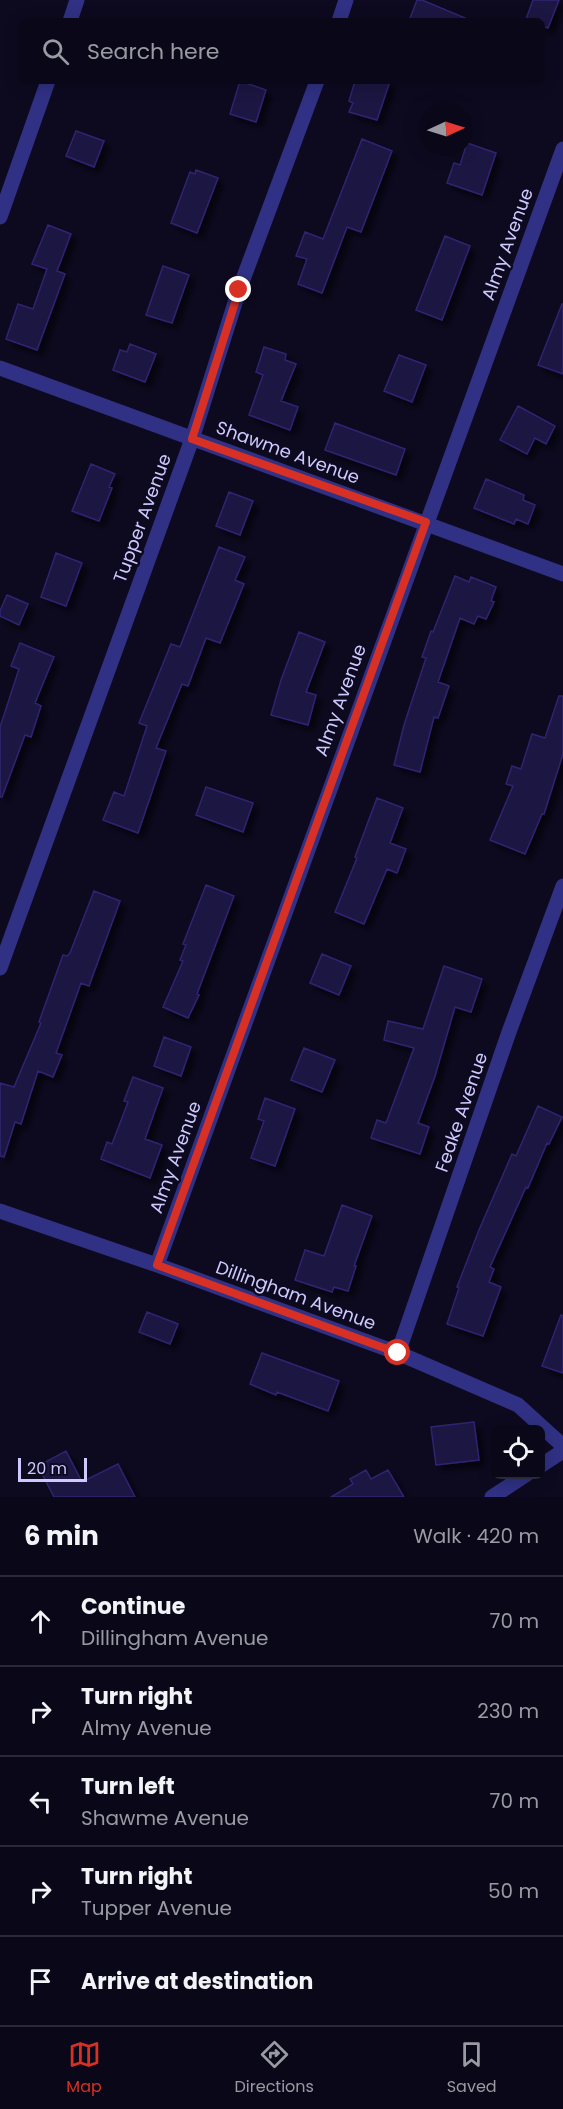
<!DOCTYPE html>
<html lang="en">
<head>
<meta charset="utf-8">
<style>
	:root { --surface:#0a0818; --page:#181625; --text:#f1f3f6; --muted:#999aa2; --line:#2a2937; --accent:#d93025 }
	body { margin:0; font-family:Poppins,sans-serif; background:var(--page); color:var(--text) }
	.controls { position:absolute; right:18px; bottom:18px; display:grid; overflow:hidden; border-radius:9px; box-shadow:0 3px 15px #0003 }
	.controls button { width:54px; height:54px; display:grid; place-items:center; padding:0; border:0; border-bottom:2px solid var(--line); background:var(--surface); color:var(--text); font:30px sans-serif }
	.compass { position:absolute; left:419px; top:102px; width:54px; height:54px; border-radius:50%; background:var(--surface); box-shadow:0 3px 15px #0003; rotate:86deg }
	.scale { position:absolute; left:18px; bottom:15px; width:69px; box-sizing:border-box; padding-left:6px; border:3px solid #cdc9ff; border-top:0; font-size:16px; line-height:21px; white-space:nowrap; color:#cdc9ff; -webkit-text-stroke:4px #0d0a20; paint-order:stroke }
	.stop { position:absolute; width:18px; height:18px; margin:-14px; border:4px solid #d93025; border-radius:50%; background:#fff }
	.stop.end { background:#d93025; border-color:#fff; box-shadow:0 2px 6px #0008 }
	.list { margin:0; padding:0; list-style:none }
	h2 { display:flex; justify-content:space-between; align-items:center; height:78px; margin:0; padding:0 24px; font-size:26px }
	h2 small { font-size:20px; font-weight:400; color:var(--muted) }
	.list li { display:grid; grid-template-columns:39px 1fr auto; gap:18px; align-items:center; box-sizing:border-box; height:90px; padding:0 24px; border-top:2px solid var(--line) }
	.list b { display:block; font-size:22px; white-space:nowrap }
	.list p { margin:0; font-size:20px; white-space:nowrap; color:var(--muted) }
	.list em { font-size:20px; font-style:normal; color:var(--muted) }
	.icon { flex:none; width:33px; height:33px; fill:none; stroke:currentColor; stroke-width:2; stroke-linecap:round; stroke-linejoin:round }
	.map { position:relative; flex:none; width:563px; height:1497px; overflow:hidden }
	.search { position:absolute; background:var(--surface); box-shadow:0 3px 15px #0003; left:18px; right:18px; top:18px; height:66px; display:flex; align-items:center; gap:15px; box-sizing:border-box; padding:0 21px; border-radius:9px; color:var(--muted); font-size:22px }
	.sheet { height:528px; background:var(--surface) }
	nav { display:flex; justify-content:space-around; align-items:center; box-sizing:border-box; height:84px; border-top:2px solid var(--line); background:var(--surface); font-size:16px; color:var(--muted) }
	nav a { display:grid; justify-items:center; gap:3px }
	nav .on { color:var(--accent) }
	.map>svg:first-child { display:block }
	.building { fill:#1c1543; stroke:#302471; stroke-width:1.5; filter:url(#shadow) }
	.lines { fill:none; stroke-linecap:round; stroke-linejoin:round }
	.minor { stroke:#303184; stroke-width:15 }
	.route { stroke:#d93025; stroke-width:8 }
	.labels { text-anchor:middle; dominant-baseline:central; stroke-width:5; stroke-linejoin:round; paint-order:stroke }
	.street-label { font-size:18px; fill:#cdc9ff; stroke:#0d0a20 }
</style>
</head>
<body>
<div class="map">
<svg width="563" height="1497" viewBox="0 0 563 1497">
	<defs>
		<filter id="shadow"><feDropShadow dx="5.5" dy="5.5" stdDeviation="3" flood-color="#0009"/></filter>
	</defs>
	<rect width="100%" height="100%" fill="#0d0a20"/>
	<!-- building -->
	<path class="building" d="M 417,0 L 422,0 L 472,21 L 409,21 Z
		M 533,0 L 559,0 L 548,28 L 542,26 L 542,21 L 526,19 Z
		M 240,81 L 266,90 L 256,122 L 230,114 Z
		M 355,81 L 390,81 L 377,120 L 349,112 L 353,103 L 349,101 Z
		M 76,131 L 104,141 L 94,167 L 66,156 Z
		M 362,139 L 392,151 L 361,232 L 347,227 L 322,293 L 298,284 L 307,259 L 296,256 L 305,232 L 323,239 Z
		M 467,143 L 496,153 L 482,195 L 447,183 L 454,163 L 460,165 Z
		M 196,170 L 218,178 L 197,233 L 171,223 L 190,172 L 195,174 Z
		M 48,225 L 71,234 L 57,271 L 65,274 L 37,350 L 6,339 L 18,304 L 33,309 L 47,269 L 32,264 Z
		M 445,236 L 470,246 L 442,320 L 416,310 Z
		M 163,266 L 189,275 L 172,323 L 146,315 Z
		M 562,304 L 563,304 L 563,374 L 538,365 Z
		M 130,344 L 156,354 L 145,382 L 113,370 L 120,350 L 127,352 Z
		M 264,347 L 286,354 L 285,360 L 296,364 L 281,401 L 298,407 L 290,430 L 249,415 L 263,375 L 256,372 Z
		M 399,355 L 426,365 L 412,402 L 384,391 Z
		M 518,406 L 555,426 L 546,444 L 535,438 L 527,454 L 500,440 Z
		M 335,423 L 405,449 L 396,475 L 325,450 Z
		M 91,464 L 115,474 L 109,487 L 112,488 L 99,521 L 72,511 Z
		M 486,479 L 524,495 L 523,500 L 535,505 L 528,524 L 516,519 L 514,524 L 474,508 Z
		M 229,492 L 253,501 L 240,535 L 216,526 Z
		M 219,547 L 245,557 L 235,580 L 244,584 L 220,643 L 206,638 L 188,686 L 182,684 L 156,748 L 166,751 L 138,833 L 103,820 L 114,792 L 124,796 L 147,726 L 139,723 L 171,644 L 180,647 Z
		M 56,553 L 82,563 L 66,606 L 41,597 Z
		M 455,576 L 469,582 L 471,577 L 496,587 L 491,601 L 494,602 L 486,619 L 478,616 L 474,624 L 460,618 L 438,682 L 449,686 L 438,718 L 434,717 L 420,772 L 394,765 L 404,725 L 426,658 L 422,657 L 431,631 L 433,632 Z
		M 7,595 L 28,604 L 19,625 L 0,616 L 0,611 Z
		M 299,632 L 325,642 L 306,692 L 316,695 L 308,725 L 271,715 L 281,680 Z
		M 20,643 L 54,657 L 35,703 L 41,706 L 31,737 L 25,735 L 2,797 L 0,797 L 0,727 L 19,669 L 11,666 Z
		M 559,696 L 563,696 L 563,754 L 544,814 L 542,814 L 525,854 L 490,840 L 513,786 L 506,784 L 512,766 L 521,769 L 532,734 L 545,738 Z
		M 206,787 L 253,803 L 243,832 L 196,815 Z
		M 377,798 L 403,808 L 390,843 L 406,849 L 397,873 L 387,869 L 364,924 L 335,912 L 357,858 L 355,857 Z
		M 206,885 L 234,896 L 197,994 L 199,995 L 188,1018 L 163,1007 L 183,961 L 180,960 L 186,945 L 183,944 Z
		M 94,891 L 120,901 L 89,986 L 81,983 L 56,1053 L 62,1055 L 53,1077 L 38,1071 L 21,1124 L 15,1122 L 4,1157 L 0,1156 L 0,1083 L 14,1087 L 41,1023 L 39,1022 L 63,955 L 67,956 L 70,953 Z
		M 322,954 L 351,966 L 339,995 L 310,983 Z
		M 444,966 L 482,979 L 471,1012 L 455,1007 L 435,1076 L 418,1123 L 429,1127 L 420,1154 L 371,1138 L 377,1120 L 386,1123 L 414,1048 L 384,1040 L 388,1021 L 423,1029 Z
		M 164,1037 L 191,1047 L 181,1076 L 154,1066 Z
		M 304,1048 L 335,1060 L 322,1092 L 291,1080 Z
		M 133,1077 L 163,1088 L 145,1139 L 162,1145 L 150,1178 L 101,1159 L 107,1142 L 112,1144 L 128,1102 L 124,1101 Z
		M 265,1098 L 295,1109 L 275,1166 L 251,1158 L 264,1121 L 258,1119 Z
		M 538,1106 L 562,1117 L 549,1144 L 547,1143 L 528,1188 L 526,1187 L 490,1267 L 494,1269 L 489,1282 L 501,1287 L 483,1336 L 447,1324 L 459,1288 L 457,1287 L 479,1230 L 512,1154 L 516,1156 Z
		M 342,1205 L 372,1216 L 354,1266 L 356,1266 L 348,1291 L 334,1287 L 332,1292 L 295,1280 L 305,1250 L 324,1256 Z
		M 147,1312 L 178,1324 L 170,1344 L 139,1332 Z
		M 561,1315 L 563,1316 L 563,1373 L 542,1366 Z
		M 262,1353 L 339,1381 L 328,1411 L 277,1392 L 276,1395 L 250,1384 Z
		M 474,1422 L 479,1460 L 436,1465 L 431,1427 Z
		M 66,1451 L 82,1482 L 118,1464 L 135,1497 L 54,1497 L 38,1466 Z
		M 366,1470 L 371,1479 L 388,1470 L 404,1497 L 331,1497 L 353,1484 L 350,1479 Z"/>
	<g class="lines">
		<!-- minor -->
		<path class="minor" d="M 70,21 L 77,0
			M 339,21 L 346,0
			M 0,217 L 48,81
			M 0,368 L 563,574
			M 0,968 L 192,439 L 239,290 L 317,81
			M 0,1211 L 157,1265 L 398,1353 L 518,1405 L 563,1446
			M 157,1265 L 563,149
			M 398,1353 L 509,1032 L 563,886
			M 540,1466 L 563,1451
			M 492,1497 L 527,1474"/>
	</g>
	<g class="lines">
		<!-- route -->
		<path class="route" d="M 239,290 L 192,439 L 426,522 L 157,1265 L 398,1353"/>
	</g>
	<g class="labels">
		<!-- street labels -->
		<g class="street-label">
			<text transform="translate(507 244) rotate(-70)">Almy Avenue</text>
			<text transform="translate(288 452) rotate(20)">Shawme Avenue</text>
			<text transform="translate(142 518) rotate(-70)">Tupper Avenue</text>
			<text transform="translate(340 700) rotate(-70)">Almy Avenue</text>
			<text transform="translate(461 1112) rotate(-71)">Feake Avenue</text>
			<text transform="translate(175 1157) rotate(-70)">Almy Avenue</text>
			<text transform="translate(296 1295) rotate(20)">Dillingham Avenue</text>
		</g>
	</g>
</svg>
<div class="controls">
<button><svg class="icon" aria-label="locate" viewBox="0 0 24 24"><circle cx="12" cy="12" r="6"/><path d="M12 2v4M12 18v4M2 12h4M18 12h4"/></svg></button>
</div>
<svg class="compass" viewBox="-18 -18 36 36"><path d="M0-13l5 13h-10z" fill="#e53935"/><path d="M0 13l5-13h-10z" fill="#999aa2"/></svg>
<div class="scale">20 m</div>
<div class="stop" style="left:398px;top:1353px"></div>
<div class="stop end" style="left:239px;top:290px"></div>
<div class="search"><svg class="icon" aria-label="search" viewBox="0 0 24 24"><circle cx="10" cy="10" r="6"/><path d="M15 15l6 6"/></svg>Search here</div>
</div>
<section class="sheet">
<h2>6 min<small>Walk · 420 m</small></h2>
<ul class="list">
<li><svg class="icon" aria-label="ahead" viewBox="0 0 24 24"><path d="M12 20V5M6 11l6-6 6 6"/></svg><div><b>Continue</b><p>Dillingham Avenue</p></div><em>70 m</em></li>
<li><svg class="icon" aria-label="right" viewBox="0 0 24 24"><path d="M7 20v-9h11M14 6l5 5-5 5"/></svg><div><b>Turn right</b><p>Almy Avenue</p></div><em>230 m</em></li>
<li><svg class="icon" aria-label="left" viewBox="0 0 24 24"><path d="M17 20v-9H6M10 6l-5 5 5 5"/></svg><div><b>Turn left</b><p>Shawme Avenue</p></div><em>70 m</em></li>
<li><svg class="icon" aria-label="right" viewBox="0 0 24 24"><path d="M7 20v-9h11M14 6l5 5-5 5"/></svg><div><b>Turn right</b><p>Tupper Avenue</p></div><em>50 m</em></li>
<li><svg class="icon" aria-label="arrive" viewBox="0 0 24 24"><path d="M6 21V4h12l-3 4 3 4H6"/></svg><div><b>Arrive at destination</b></div></li>
</ul>
</section>
<nav>
<a class="on"><svg class="icon" aria-label="map" viewBox="0 0 24 24"><path d="M3 6l6-2 6 2 6-2v14l-6 2-6-2-6 2zM9 4v14M15 6v14"/></svg>Map</a>
<a><svg class="icon" aria-label="directions" viewBox="0 0 24 24"><path d="M12 3l9 9-9 9-9-9zM9 14v-3h6M13 9l2 2-2 2"/></svg>Directions</a>
<a><svg class="icon" aria-label="saved" viewBox="0 0 24 24"><path d="M7 4h10v16l-5-4-5 4z"/></svg>Saved</a>
</nav>
</body>
</html>
